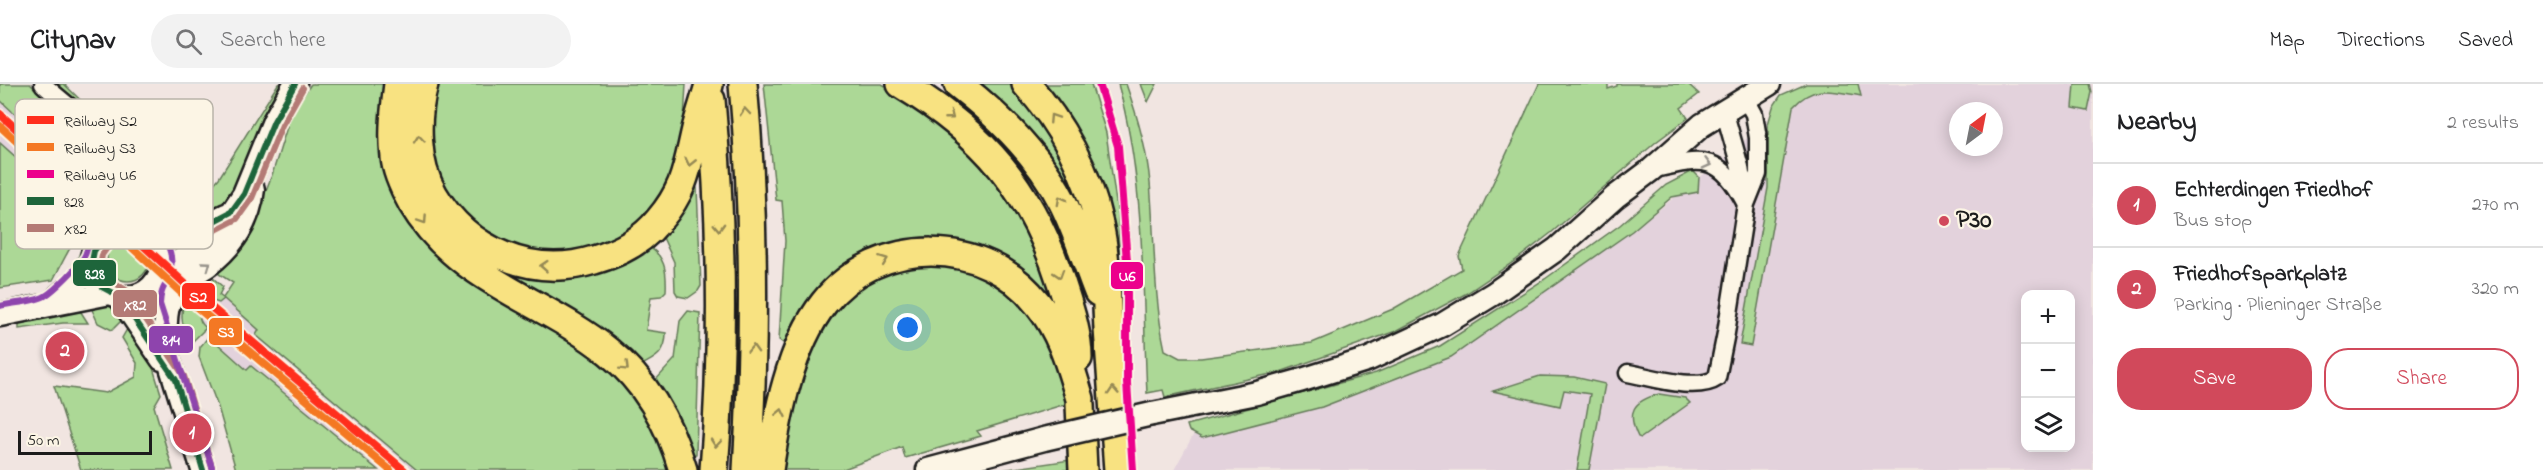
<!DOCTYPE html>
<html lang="en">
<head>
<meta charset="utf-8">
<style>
	:root { --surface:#fff; --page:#f2f2f2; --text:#202124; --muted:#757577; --line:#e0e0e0; --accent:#d1495b }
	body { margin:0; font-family:"Indie Flower",sans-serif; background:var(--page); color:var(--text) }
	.controls { position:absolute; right:18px; bottom:18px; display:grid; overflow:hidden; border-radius:12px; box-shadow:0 3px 15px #0003 }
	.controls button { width:54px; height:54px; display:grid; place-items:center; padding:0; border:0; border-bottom:2px solid var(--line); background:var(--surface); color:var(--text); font:30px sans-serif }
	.compass { position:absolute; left:1949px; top:18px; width:54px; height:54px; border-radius:50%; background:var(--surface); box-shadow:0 3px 15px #0003; rotate:32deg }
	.scale { position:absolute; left:18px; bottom:15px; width:134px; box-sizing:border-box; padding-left:6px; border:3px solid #1c1c1c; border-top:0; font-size:16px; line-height:21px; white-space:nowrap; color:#1c1c1c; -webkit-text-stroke:4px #fcf5e5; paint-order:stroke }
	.you { position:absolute; left:908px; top:244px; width:21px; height:21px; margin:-15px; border:4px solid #fff; border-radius:50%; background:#1a73e8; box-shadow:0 0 0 9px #1a73e833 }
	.badge { display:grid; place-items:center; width:39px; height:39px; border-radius:50%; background:var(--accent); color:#fff; font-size:20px; font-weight:700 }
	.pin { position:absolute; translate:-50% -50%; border:3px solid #fff; box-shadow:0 2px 6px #0006 }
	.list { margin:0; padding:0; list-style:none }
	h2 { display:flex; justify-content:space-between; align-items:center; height:78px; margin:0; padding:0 24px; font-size:26px }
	h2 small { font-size:20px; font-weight:400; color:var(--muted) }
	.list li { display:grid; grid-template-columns:39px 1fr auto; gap:18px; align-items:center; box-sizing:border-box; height:84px; padding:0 24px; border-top:2px solid var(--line) }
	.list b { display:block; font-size:22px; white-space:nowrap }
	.list p { margin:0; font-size:20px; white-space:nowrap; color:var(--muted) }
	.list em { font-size:20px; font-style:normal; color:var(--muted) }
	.actions { display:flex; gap:12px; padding:18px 24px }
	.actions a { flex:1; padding:14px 0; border:2px solid var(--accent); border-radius:24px; text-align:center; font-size:21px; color:var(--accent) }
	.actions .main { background:var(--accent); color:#fff }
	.icon { flex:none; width:33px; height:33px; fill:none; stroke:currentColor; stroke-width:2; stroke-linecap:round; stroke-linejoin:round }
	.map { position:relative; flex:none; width:2093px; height:386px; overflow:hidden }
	header { display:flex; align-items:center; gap:36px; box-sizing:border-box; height:84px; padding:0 30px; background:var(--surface); border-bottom:2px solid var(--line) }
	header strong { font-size:28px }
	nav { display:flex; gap:33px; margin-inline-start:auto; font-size:21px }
	.search { width:420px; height:54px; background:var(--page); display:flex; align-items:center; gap:15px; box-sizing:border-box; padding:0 21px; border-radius:33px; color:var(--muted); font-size:22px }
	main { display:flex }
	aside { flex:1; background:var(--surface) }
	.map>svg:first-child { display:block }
	.built { fill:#e3d2dc; fill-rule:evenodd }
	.green { fill:#acd896; stroke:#647a59; stroke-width:1.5 }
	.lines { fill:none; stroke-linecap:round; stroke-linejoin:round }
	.minor-casing { stroke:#1c1c1c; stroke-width:21 }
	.secondary-casing { stroke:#1c1c1c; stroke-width:27 }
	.trunk-casing { stroke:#1c1c1c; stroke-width:32 }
	.minor { stroke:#fcf5e5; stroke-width:16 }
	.secondary { stroke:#fcf5e5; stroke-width:22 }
	.trunk { stroke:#f8e281; stroke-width:27 }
	.secondary-bridge-casing { stroke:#1c1c1c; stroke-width:27; stroke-linecap:butt }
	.secondary-bridge { stroke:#fcf5e5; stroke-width:22 }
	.bus-1-casing { stroke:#fcf5e5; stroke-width:10 }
	.bus-2-casing { stroke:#fcf5e5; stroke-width:10 }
	.bus-3-casing { stroke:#fcf5e5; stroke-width:10 }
	.bus-1 { stroke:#1e653b; stroke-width:6 }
	.bus-2 { stroke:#b47a75; stroke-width:6 }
	.bus-3 { stroke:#8e44ad; stroke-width:6 }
	.rail-1-casing { stroke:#fcf5e5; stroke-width:12 }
	.rail-2-casing { stroke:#fcf5e5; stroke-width:12 }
	.rail-3-casing { stroke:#fcf5e5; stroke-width:12 }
	.rail-1 { stroke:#ff2e1d; stroke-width:8 }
	.rail-2 { stroke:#f47824; stroke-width:8 }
	.rail-3 { stroke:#ec008c; stroke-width:8 }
	.oneway { stroke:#958954 }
	.oneway2 { stroke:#97938b }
	.poi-dot { fill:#d1495b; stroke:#fcf5e5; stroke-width:2 }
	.labels { text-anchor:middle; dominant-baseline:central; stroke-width:4.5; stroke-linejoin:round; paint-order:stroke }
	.poi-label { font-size:26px; font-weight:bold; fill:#1c1c1c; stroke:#fcf5e5; text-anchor:start }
	.key { fill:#fcf5e5; stroke:#b9b4a9; stroke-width:1.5 }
	.key-label { font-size:16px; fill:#1c1c1c }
	.line-badge { stroke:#fcf5e5; stroke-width:2 }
	.badge-label { font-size:16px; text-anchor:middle; font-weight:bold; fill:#fff }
</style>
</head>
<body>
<header>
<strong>Citynav</strong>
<div class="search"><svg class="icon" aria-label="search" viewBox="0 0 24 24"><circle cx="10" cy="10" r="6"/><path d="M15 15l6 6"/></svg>Search here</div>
<nav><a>Map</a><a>Directions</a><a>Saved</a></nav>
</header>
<main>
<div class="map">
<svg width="2093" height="386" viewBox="0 0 2093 386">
	<rect width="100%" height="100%" fill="#f1e5e1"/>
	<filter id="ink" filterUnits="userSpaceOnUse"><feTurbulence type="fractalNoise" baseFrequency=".0167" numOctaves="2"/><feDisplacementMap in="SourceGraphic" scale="12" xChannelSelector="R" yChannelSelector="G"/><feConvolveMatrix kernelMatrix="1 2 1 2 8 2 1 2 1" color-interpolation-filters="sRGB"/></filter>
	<g filter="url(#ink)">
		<!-- built -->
		<path class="built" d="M 1814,0 L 2093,0 L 2093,386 L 1174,386 L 1196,346 L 1451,273 L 1632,147 L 1727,72 L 1804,4 ZM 1958,27 L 1994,27 L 1994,63 L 1958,63 ZM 2026,210 L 2070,210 L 2070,364 L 2026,364 Z
			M 0,16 L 91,102 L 97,113 L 91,125 L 83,128 L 75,126 L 0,59 Z
			M 223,214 L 260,246 L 256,251 L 417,386 L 378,386 L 251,283 L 247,286 L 203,246 L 206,243 L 199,235 L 199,228 L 202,221 Z"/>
		<!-- green -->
		<path class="green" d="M 0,0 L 30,0 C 68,36 113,56 112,115 C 91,117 63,178 53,196 L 0,204 L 0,59 L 75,126 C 92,131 102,116 91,102 L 0,16 Z
			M 56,0 L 64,0 L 118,53 L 157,106 L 157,110 L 153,113 L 143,114 C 139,102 135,90 129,79 C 114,46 82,23 56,0 Z
			M 278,0 L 284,0 L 233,108 L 216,127 L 193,144 L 188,138 L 189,127 L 219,94 Z
			M 311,0 L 387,0 L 401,120 L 619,285 L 677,386 L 417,386 L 256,251 L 259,246 L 224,215 L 219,219 L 213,217 L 202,221 C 197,230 198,237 206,244 L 189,261 C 175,221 181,218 214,195 L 223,203 L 219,211 L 223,214 L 233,199 L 219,190 L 218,183 L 257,129 L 272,91 L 291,30 Z
			M 437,0 L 686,0 L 682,72 L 662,116 L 634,145 L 599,161 L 550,170 L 513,161 L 472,138 L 442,104 L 430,58 L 432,12 Z
			M 764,0 L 882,0 L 940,32 L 1011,109 L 1062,232 L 1022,191 L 902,161 L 787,262 L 779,256 L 785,157 L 782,117 L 776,116 Z
			M 973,0 L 1010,0 L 1036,27 L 1054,51 L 1091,139 Z
			M 1041,0 L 1091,0 L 1106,49 L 1118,132 L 1121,213 L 1118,214 Z
			M 1118,0 L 1126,0 C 1137,31 1147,66 1150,99 C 1155,154 1153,212 1165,266 L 1180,274 L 1201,274 L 1312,259 L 1393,225 L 1462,185 L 1459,172 L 1539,0 L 1608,0 L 1608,5 L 1617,2 L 1617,0 L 1688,0 L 1699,10 L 1681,24 L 1688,34 L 1656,58 L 1551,149 L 1516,176 L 1467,209 L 1396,247 L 1280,288 L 1165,313 L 1163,306 L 1147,309 C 1142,206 1146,101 1118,0 Z
			M 1141,0 L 1157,0 L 1148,18 Z
			M 1806,0 L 1858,0 L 1861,12 C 1831,7 1814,0 1793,23 L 1751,262 L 1740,260 L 1768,104 L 1768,40 L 1773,23 L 1781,11 Z
			M 2075,0 L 2090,0 L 2092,8 L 2088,27 L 2073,24 Z
			M 1693,87 L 1699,93 L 1698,108 L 1672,113 L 1632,147 L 1451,273 L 1322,323 L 1202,354 L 1189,347 L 1187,341 L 1376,289 L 1440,262 L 1545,195 L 1620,141 L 1666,101 Z
			M 692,103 L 697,104 L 701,202 L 698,207 L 688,214 L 678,212 L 675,207 L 674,178 L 661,149 Z
			M 109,126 C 105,139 97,144 91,155 C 82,170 85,174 71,188 C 81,170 90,135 109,126 Z
			M107 176a21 21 0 1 1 42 0a21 21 0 1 1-42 0Z
			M 646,161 C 665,171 667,187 666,207 L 661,212 L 651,213 L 646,246 L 666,249 C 666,269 656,274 640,282 L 501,193 L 473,164 L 518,187 Z
			M 938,175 L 979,185 L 1023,212 L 1052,249 L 1069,321 L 1059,322 L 977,347 L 981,352 L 905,374 L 902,363 L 841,386 L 777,386 L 800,277 L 853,199 Z
			M 108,217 L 125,233 L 112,246 L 98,239 L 89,219 Z
			M 79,225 L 88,239 L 63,239 L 19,245 L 19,236 L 57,232 Z
			M 688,227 L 700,229 L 696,370 L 691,371 L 653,299 L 675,275 L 680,237 Z
			M 130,240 L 150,274 L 161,310 L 154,322 L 173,386 L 81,386 L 54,302 L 106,309 L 136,293 L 137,279 L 122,254 Z
			M 209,252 L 247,286 L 251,282 L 378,386 L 236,386 L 218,323 L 199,273 L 200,263 Z
			M 1540,292 L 1574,293 L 1605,300 L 1589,386 L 1577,386 L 1590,310 L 1564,306 L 1560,322 L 1493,307 Z
			M 1659,310 L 1685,314 L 1690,319 L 1641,354 L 1638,353 C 1626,328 1633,317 1659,310 Z
			M 1070,376 L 1070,386 L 1002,386 Z"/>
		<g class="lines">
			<!-- minor casing -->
			<g class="minor-casing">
				<path id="minor" d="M 43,0 C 62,18 85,33 103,53 C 121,74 136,121 144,148
					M 1724,26 L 1740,83 L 1744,110
					M 1655,85 C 1705,73 1720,71 1746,120
					M 115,145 L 116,132 L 123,94
					M 1628,289 C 1651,293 1697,308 1717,294 L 1726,249 L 1746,120 L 1758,90 L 1758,54 L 1754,30 L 1745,14"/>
			</g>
			<!-- secondary casing -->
			<g class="secondary-casing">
				<path id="secondary" d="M92 178a35 35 0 1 1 70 0a35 35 0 1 1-70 0Z
					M 152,153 L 189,150 L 226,131
					M 161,187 L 199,166 L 220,146 L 244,110 L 274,37 L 295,0
					M 119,212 L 162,275
					M 49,221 L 77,196 L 92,177
					M 0,231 L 110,209
					M 161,251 L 203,386
					M 166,265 C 166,250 164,233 169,219 C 175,201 193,191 208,181 C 233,162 250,136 253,105
					M 1152,330 L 1257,309 L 1299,297 L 1369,275 L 1442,241 L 1493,210 L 1557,165 L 1615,113 L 1651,86 L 1702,41 L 1769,0
					M 928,386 L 1044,355"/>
			</g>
			<!-- trunk casing -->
			<g class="trunk-casing">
				<path id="trunk" d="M 398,0 C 395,24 392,48 395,73 C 396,88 405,106 412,119 C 459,198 542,214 609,268 C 646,298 670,341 683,386
					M 424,0 C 415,34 415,80 434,111 C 467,167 532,195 594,176 C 619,169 643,156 659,136 C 686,104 687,83 696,45 C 700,30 705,15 709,1
					M 743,0 C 755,129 755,257 747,386
					M 901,0 C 984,50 1031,105 1061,198 C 1069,223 1078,248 1078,274
					M 958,0 C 999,32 1038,70 1062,117 C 1077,146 1086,178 1098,208
					M 1026,0 C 1061,38 1088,89 1099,140 C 1107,174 1106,210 1108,245 C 1111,292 1115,339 1118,386
					M 711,16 C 722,139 724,262 714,386
					M 1080,321 L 1083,386
					M 769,386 C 777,332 790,262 824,219 C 878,151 985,151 1038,220 C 1061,248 1070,281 1080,315"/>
			</g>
			<!-- minor -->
			<use href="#minor" class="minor"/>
			<!-- secondary -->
			<use href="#secondary" class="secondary"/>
			<!-- trunk -->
			<use href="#trunk" class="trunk"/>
			<!-- secondary-bridge casing -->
			<g class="secondary-bridge-casing">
				<path id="secondary-bridge" d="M 1044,355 L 1152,330"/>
			</g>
			<!-- secondary-bridge -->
			<use href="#secondary-bridge" class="secondary-bridge"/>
			<!-- bus-1 casing -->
			<g class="bus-1-casing">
				<path id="bus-1" d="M 203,386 L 176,296 L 119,212 L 102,203 L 96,196 L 92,177 L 94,167 L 106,150 L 115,145 L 135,144 L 152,153 L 189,150 L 231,128 L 244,110 L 274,37 L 295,0"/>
			</g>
			<!-- bus-2 casing -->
			<g class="bus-2-casing">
				<path id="bus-2" d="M 212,383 L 184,292 L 126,206 L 104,192 L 101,177 L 102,171 L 112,157 L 118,154 L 133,153 L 151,162 L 191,159 L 237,135 L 252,114 L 282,41 L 303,4"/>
			</g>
			<!-- bus-3 casing -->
			<g class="bus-3-casing">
				<path id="bus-3" d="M 0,222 C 12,219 36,218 45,212 C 54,207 79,182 84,173 C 88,166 88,157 92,151 C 104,134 124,134 142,138 C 163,144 176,169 170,190 C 166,203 161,202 160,220 L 212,383"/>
			</g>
			<!-- bus-1 -->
			<use href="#bus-1" class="bus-1"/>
			<!-- bus-2 -->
			<use href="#bus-2" class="bus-2"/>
			<!-- bus-3 -->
			<use href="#bus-3" class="bus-3"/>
			<!-- rail-1 casing -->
			<g class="rail-1-casing">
				<path id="rail-1" d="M 0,30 L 205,218 L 404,386"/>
			</g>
			<!-- rail-2 casing -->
			<g class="rail-2-casing">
				<path id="rail-2" d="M 0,42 L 199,225 L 390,386"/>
			</g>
			<!-- rail-3 casing -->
			<g class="rail-3-casing">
				<path id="rail-3" d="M 1099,0 L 1118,62 L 1127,177 L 1127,299 L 1133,386"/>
			</g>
			<!-- rail-1 -->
			<use href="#rail-1" class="rail-1"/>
			<!-- rail-2 -->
			<use href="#rail-2" class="rail-2"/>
			<!-- rail-3 -->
			<use href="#rail-3" class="rail-3"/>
		</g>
		<!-- one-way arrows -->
		<defs><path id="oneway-chevron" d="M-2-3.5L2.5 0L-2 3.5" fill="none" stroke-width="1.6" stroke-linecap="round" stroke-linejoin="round" transform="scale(1.5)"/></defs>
		<g class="oneway">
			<use href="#oneway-chevron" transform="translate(745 28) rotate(-95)"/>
			<use href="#oneway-chevron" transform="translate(950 32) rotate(38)"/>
			<use href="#oneway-chevron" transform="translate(1053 34) rotate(-123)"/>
			<use href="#oneway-chevron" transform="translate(419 55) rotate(-95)"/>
			<use href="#oneway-chevron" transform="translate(690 78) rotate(103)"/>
			<use href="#oneway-chevron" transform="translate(1061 116) rotate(-118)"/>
			<use href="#oneway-chevron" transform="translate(423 136) rotate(56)"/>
			<use href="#oneway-chevron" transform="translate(719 143) rotate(88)"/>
			<use href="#oneway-chevron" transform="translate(884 176) rotate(-21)"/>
			<use href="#oneway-chevron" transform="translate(544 182) rotate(-176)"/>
			<use href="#oneway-chevron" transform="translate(1059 190) rotate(72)"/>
			<use href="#oneway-chevron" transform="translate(753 265) rotate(-88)"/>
			<use href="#oneway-chevron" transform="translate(625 283) rotate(45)"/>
			<use href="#oneway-chevron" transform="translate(1113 307) rotate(-94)"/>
			<use href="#oneway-chevron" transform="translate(781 329) rotate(-78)"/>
			<use href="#oneway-chevron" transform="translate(716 359) rotate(95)"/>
		</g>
		<g class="oneway2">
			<use href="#oneway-chevron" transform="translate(1707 80) rotate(15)"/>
			<use href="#oneway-chevron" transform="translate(207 181) rotate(-36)"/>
		</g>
	</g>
	<!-- markers -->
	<circle class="poi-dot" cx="1944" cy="137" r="6"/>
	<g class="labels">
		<!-- poi labels -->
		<g class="poi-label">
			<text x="1956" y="137">P30</text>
		</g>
	</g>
	<!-- legend -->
	<rect x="15" y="15" width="198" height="150" rx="9" class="key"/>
	<rect x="27" y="32" width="27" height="8" fill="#ff2e1d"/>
	<rect x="27" y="59" width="27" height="8" fill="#f47824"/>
	<rect x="27" y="86" width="27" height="8" fill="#ec008c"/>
	<rect x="27" y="113" width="27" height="8" fill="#1e653b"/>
	<rect x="27" y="140" width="27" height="8" fill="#b47a75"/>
	<g class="key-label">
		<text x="64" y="42">Railway S2</text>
		<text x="64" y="69">Railway S3</text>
		<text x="64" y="96">Railway U6</text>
		<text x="64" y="123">828</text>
		<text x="64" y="150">X82</text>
	</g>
	<g class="line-badge">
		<rect x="72" y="175" width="45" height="28" rx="6" fill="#1e653b"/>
		<rect x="1110" y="177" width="34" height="29" rx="6" fill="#ec008c"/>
		<rect x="181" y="198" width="35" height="28" rx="6" fill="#ff2e1d"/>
		<rect x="112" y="205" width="46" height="29" rx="6" fill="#b47a75"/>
		<rect x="208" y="233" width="35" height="29" rx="6" fill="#f47824"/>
		<rect x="148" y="241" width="46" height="29" rx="6" fill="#8e44ad"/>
	</g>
	<g class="badge-label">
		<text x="95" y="195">828</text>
		<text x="1127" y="197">U6</text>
		<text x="198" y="218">S2</text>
		<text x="135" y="226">X82</text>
		<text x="226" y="253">S3</text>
		<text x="171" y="261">814</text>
	</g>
</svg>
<div class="controls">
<button>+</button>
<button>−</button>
<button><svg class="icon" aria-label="layers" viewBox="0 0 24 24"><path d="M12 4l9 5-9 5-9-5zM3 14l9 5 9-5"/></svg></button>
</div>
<svg class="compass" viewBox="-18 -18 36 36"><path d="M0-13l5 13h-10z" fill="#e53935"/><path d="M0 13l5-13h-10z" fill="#757577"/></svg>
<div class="scale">50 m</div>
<div class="you"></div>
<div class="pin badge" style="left:192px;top:349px">1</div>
<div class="pin badge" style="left:65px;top:267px">2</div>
</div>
<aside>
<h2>Nearby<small>2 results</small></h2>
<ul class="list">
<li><span class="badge">1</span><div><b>Echterdingen Friedhof</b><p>Bus stop</p></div><em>270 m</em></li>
<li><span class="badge">2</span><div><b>Friedhofsparkplatz</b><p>Parking · Plieninger Straße</p></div><em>320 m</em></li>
</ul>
<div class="actions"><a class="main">Save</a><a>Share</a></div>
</aside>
</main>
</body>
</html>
